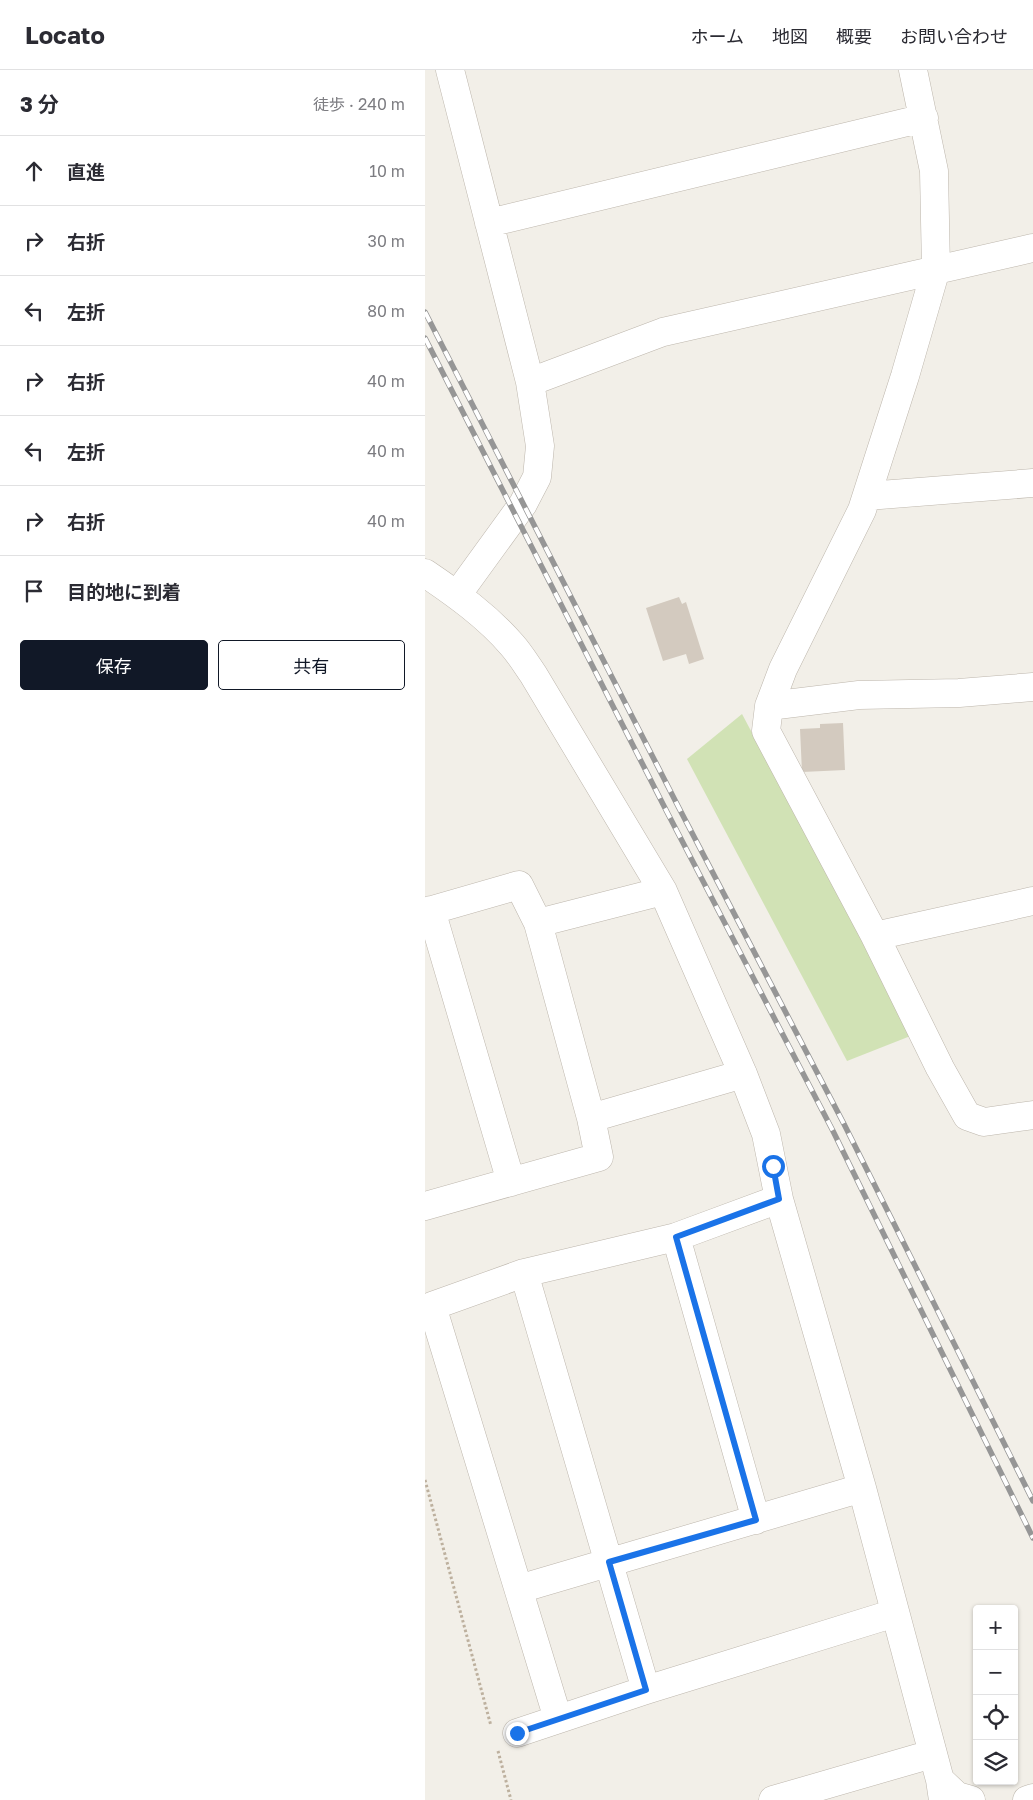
<!DOCTYPE html>
<html lang="ja">
<head>
<meta charset="utf-8">
<style>
	:root { --surface:#fff; --page:#f2f2f3; --text:#2b2b33; --muted:#7c7c81; --line:#e1e1e2; --accent:#111827 }
	body { margin:0; font-family:"Golos Text","Noto Sans JP",sans-serif; background:var(--page); color:var(--text) }
	.controls { position:absolute; right:15px; bottom:15px; display:grid; overflow:hidden; border-radius:5px; box-shadow:0 1px 4px #0004 }
	.controls button { width:45px; height:45px; display:grid; place-items:center; padding:0; border:0; border-bottom:1px solid var(--line); background:var(--surface); color:var(--text); font:25px sans-serif }
	.stop { position:absolute; width:15px; height:15px; margin:-11px; border:4px solid #1a73e8; border-radius:50%; background:#fff }
	.stop.end { background:#1a73e8; border-color:#fff; box-shadow:0 1px 5px #0008 }
	.list { margin:0; padding:0; list-style:none }
	h2 { display:flex; justify-content:space-between; align-items:center; height:65px; margin:0; padding:0 20px; font-size:21px }
	h2 small { font-size:16px; font-weight:400; color:var(--muted) }
	.list li { display:grid; grid-template-columns:32px 1fr auto; gap:15px; align-items:center; box-sizing:border-box; height:70px; padding:0 20px; border-top:1px solid var(--line) }
	.list b { display:block; font-size:19px; white-space:nowrap }
	.list em { font-size:16px; font-style:normal; color:var(--muted) }
	.actions { display:flex; gap:10px; padding:15px 20px }
	.actions a { flex:1; padding:11px 0; border:1px solid var(--accent); border-radius:5px; text-align:center; font-size:18px; color:var(--accent) }
	.actions .main { background:var(--accent); color:#fff }
	.icon { flex:none; width:28px; height:28px; fill:none; stroke:currentColor; stroke-width:2; stroke-linecap:round; stroke-linejoin:round }
	.map { position:relative; flex:none; width:608px; height:1730px; overflow:hidden }
	header { display:flex; align-items:center; gap:30px; box-sizing:border-box; height:70px; padding:0 25px; background:var(--surface); border-bottom:1px solid var(--line) }
	header strong { font-size:24px }
	nav { display:flex; gap:28px; margin-inline-start:auto; font-size:18px }
	main { display:flex }
	aside { flex:1; background:var(--surface) }
	.map>svg:first-child { display:block }
	.green { fill:#d1e2b5 }
	.building { fill:#d3cabf }
	.lines { fill:none; stroke-linecap:round; stroke-linejoin:round }
	.minor-casing { stroke:#bdb6ac; stroke-width:29 }
	.path { stroke:#bdb09e; stroke-width:3; stroke-dasharray:2.5 2.5; stroke-linecap:butt }
	.minor { stroke:#fff; stroke-width:28 }
	.rail-casing { stroke:#969696; stroke-width:5.5 }
	.rail { stroke:#fff; stroke-width:4; stroke-dasharray:11; stroke-linecap:butt }
	.route { stroke:#1a73e8; stroke-width:6 }
</style>
</head>
<body>
<header>
<strong>Locato</strong>
<nav><a>ホーム</a><a>地図</a><a>概要</a><a>お問い合わせ</a></nav>
</header>
<main>
<aside>
<h2>3 分<small>徒歩 · 240 m</small></h2>
<ul class="list">
<li><svg class="icon" aria-label="ahead" viewBox="0 0 24 24"><path d="M12 20V5M6 11l6-6 6 6"/></svg><div><b>直進</b></div><em>10 m</em></li>
<li><svg class="icon" aria-label="right" viewBox="0 0 24 24"><path d="M7 20v-9h11M14 6l5 5-5 5"/></svg><div><b>右折</b></div><em>30 m</em></li>
<li><svg class="icon" aria-label="left" viewBox="0 0 24 24"><path d="M17 20v-9H6M10 6l-5 5 5 5"/></svg><div><b>左折</b></div><em>80 m</em></li>
<li><svg class="icon" aria-label="right" viewBox="0 0 24 24"><path d="M7 20v-9h11M14 6l5 5-5 5"/></svg><div><b>右折</b></div><em>40 m</em></li>
<li><svg class="icon" aria-label="left" viewBox="0 0 24 24"><path d="M17 20v-9H6M10 6l-5 5 5 5"/></svg><div><b>左折</b></div><em>40 m</em></li>
<li><svg class="icon" aria-label="right" viewBox="0 0 24 24"><path d="M7 20v-9h11M14 6l5 5-5 5"/></svg><div><b>右折</b></div><em>40 m</em></li>
<li><svg class="icon" aria-label="arrive" viewBox="0 0 24 24"><path d="M6 21V4h12l-3 4 3 4H6"/></svg><div><b>目的地に到着</b></div></li>
</ul>
<div class="actions"><a class="main">保存</a><a>共有</a></div>
</aside>
<div class="map">
<svg width="608" height="1730" viewBox="0 0 608 1730">
	<rect width="100%" height="100%" fill="#f2efe8"/>
	<!-- green -->
	<path class="green" d="M 317,644 L 488,965 L 422,991 L 262,689 Z"/>
	<!-- building -->
	<path class="building" d="M 254,527 L 257,534 L 261,532 L 279,589 L 264,594 L 261,584 L 238,591 L 221,538 Z
		M 418,653 L 420,700 L 377,702 L 375,659 L 395,658 L 395,654 Z"/>
	<g class="lines">
		<!-- minor casing -->
		<g class="minor-casing">
			<path id="minor" d="M 25,0 L 105,312 L 115,376 L 112,407 L 98,434 L 32,525
				M 488,0 L 509,101 L 511,199 L 480,306 L 437,440 L 358,599 L 344,636 L 341,661 L 450,866 L 515,998 L 542,1046 L 559,1052 L 608,1045
				M 64,153 L 499,48
				M 105,312 L 238,262 L 608,178
				M 442,426 L 608,413
				M 0,503 C 31,524 62,546 87,575 C 95,584 101,594 108,604 L 238,821 L 318,1004 L 341,1064 L 354,1129 L 437,1418 L 515,1710 L 518,1730
				M 344,636 L 434,625 L 534,623 L 608,617
				M 6,840 L 86,1112
				M 0,842 L 94,815 L 113,853 L 166,1048 L 174,1087 L 0,1136
				M 113,853 L 238,821
				M 450,866 L 608,831
				M 166,1048 L 318,1004
				M 251,1167 L 331,1450
				M 99,1203 L 221,1620
				M 94,1519 L 437,1418
				M 133,1649 L 7,1236 L 99,1203 L 251,1167 L 354,1129
				M 92,1663 L 221,1620 L 470,1543
				M 515,1710 L 532,1726 L 546,1730
				M 348,1730 L 507,1684
				M 602,1730 L 608,1728"/>
		</g>
		<!-- path -->
		<path class="path" d="M 0,1410 L 66,1656
			M 73,1681 L 86,1730"/>
		<!-- minor -->
		<use href="#minor" class="minor"/>
		<!-- rail casing -->
		<g class="rail-casing">
			<path id="rail" d="M 0,242 L 254,738 L 419,1054 L 608,1431
				M 0,268 L 242,742 L 408,1061 L 608,1468"/>
		</g>
		<!-- rail -->
		<use href="#rail" class="rail"/>
	</g>
	<g class="lines">
		<!-- route -->
		<path class="route" d="M 92,1663 L 221,1620 L 184,1492 L 331,1450 L 251,1167 L 354,1129 L 348,1096"/>
	</g>
</svg>
<div class="controls">
<button>+</button>
<button>−</button>
<button><svg class="icon" aria-label="locate" viewBox="0 0 24 24"><circle cx="12" cy="12" r="6"/><path d="M12 2v4M12 18v4M2 12h4M18 12h4"/></svg></button>
<button><svg class="icon" aria-label="layers" viewBox="0 0 24 24"><path d="M12 4l9 5-9 5-9-5zM3 14l9 5 9-5"/></svg></button>
</div>
<div class="stop" style="left:348px;top:1096px"></div>
<div class="stop end" style="left:92px;top:1663px"></div>
</div>
</main>
</body>
</html>
